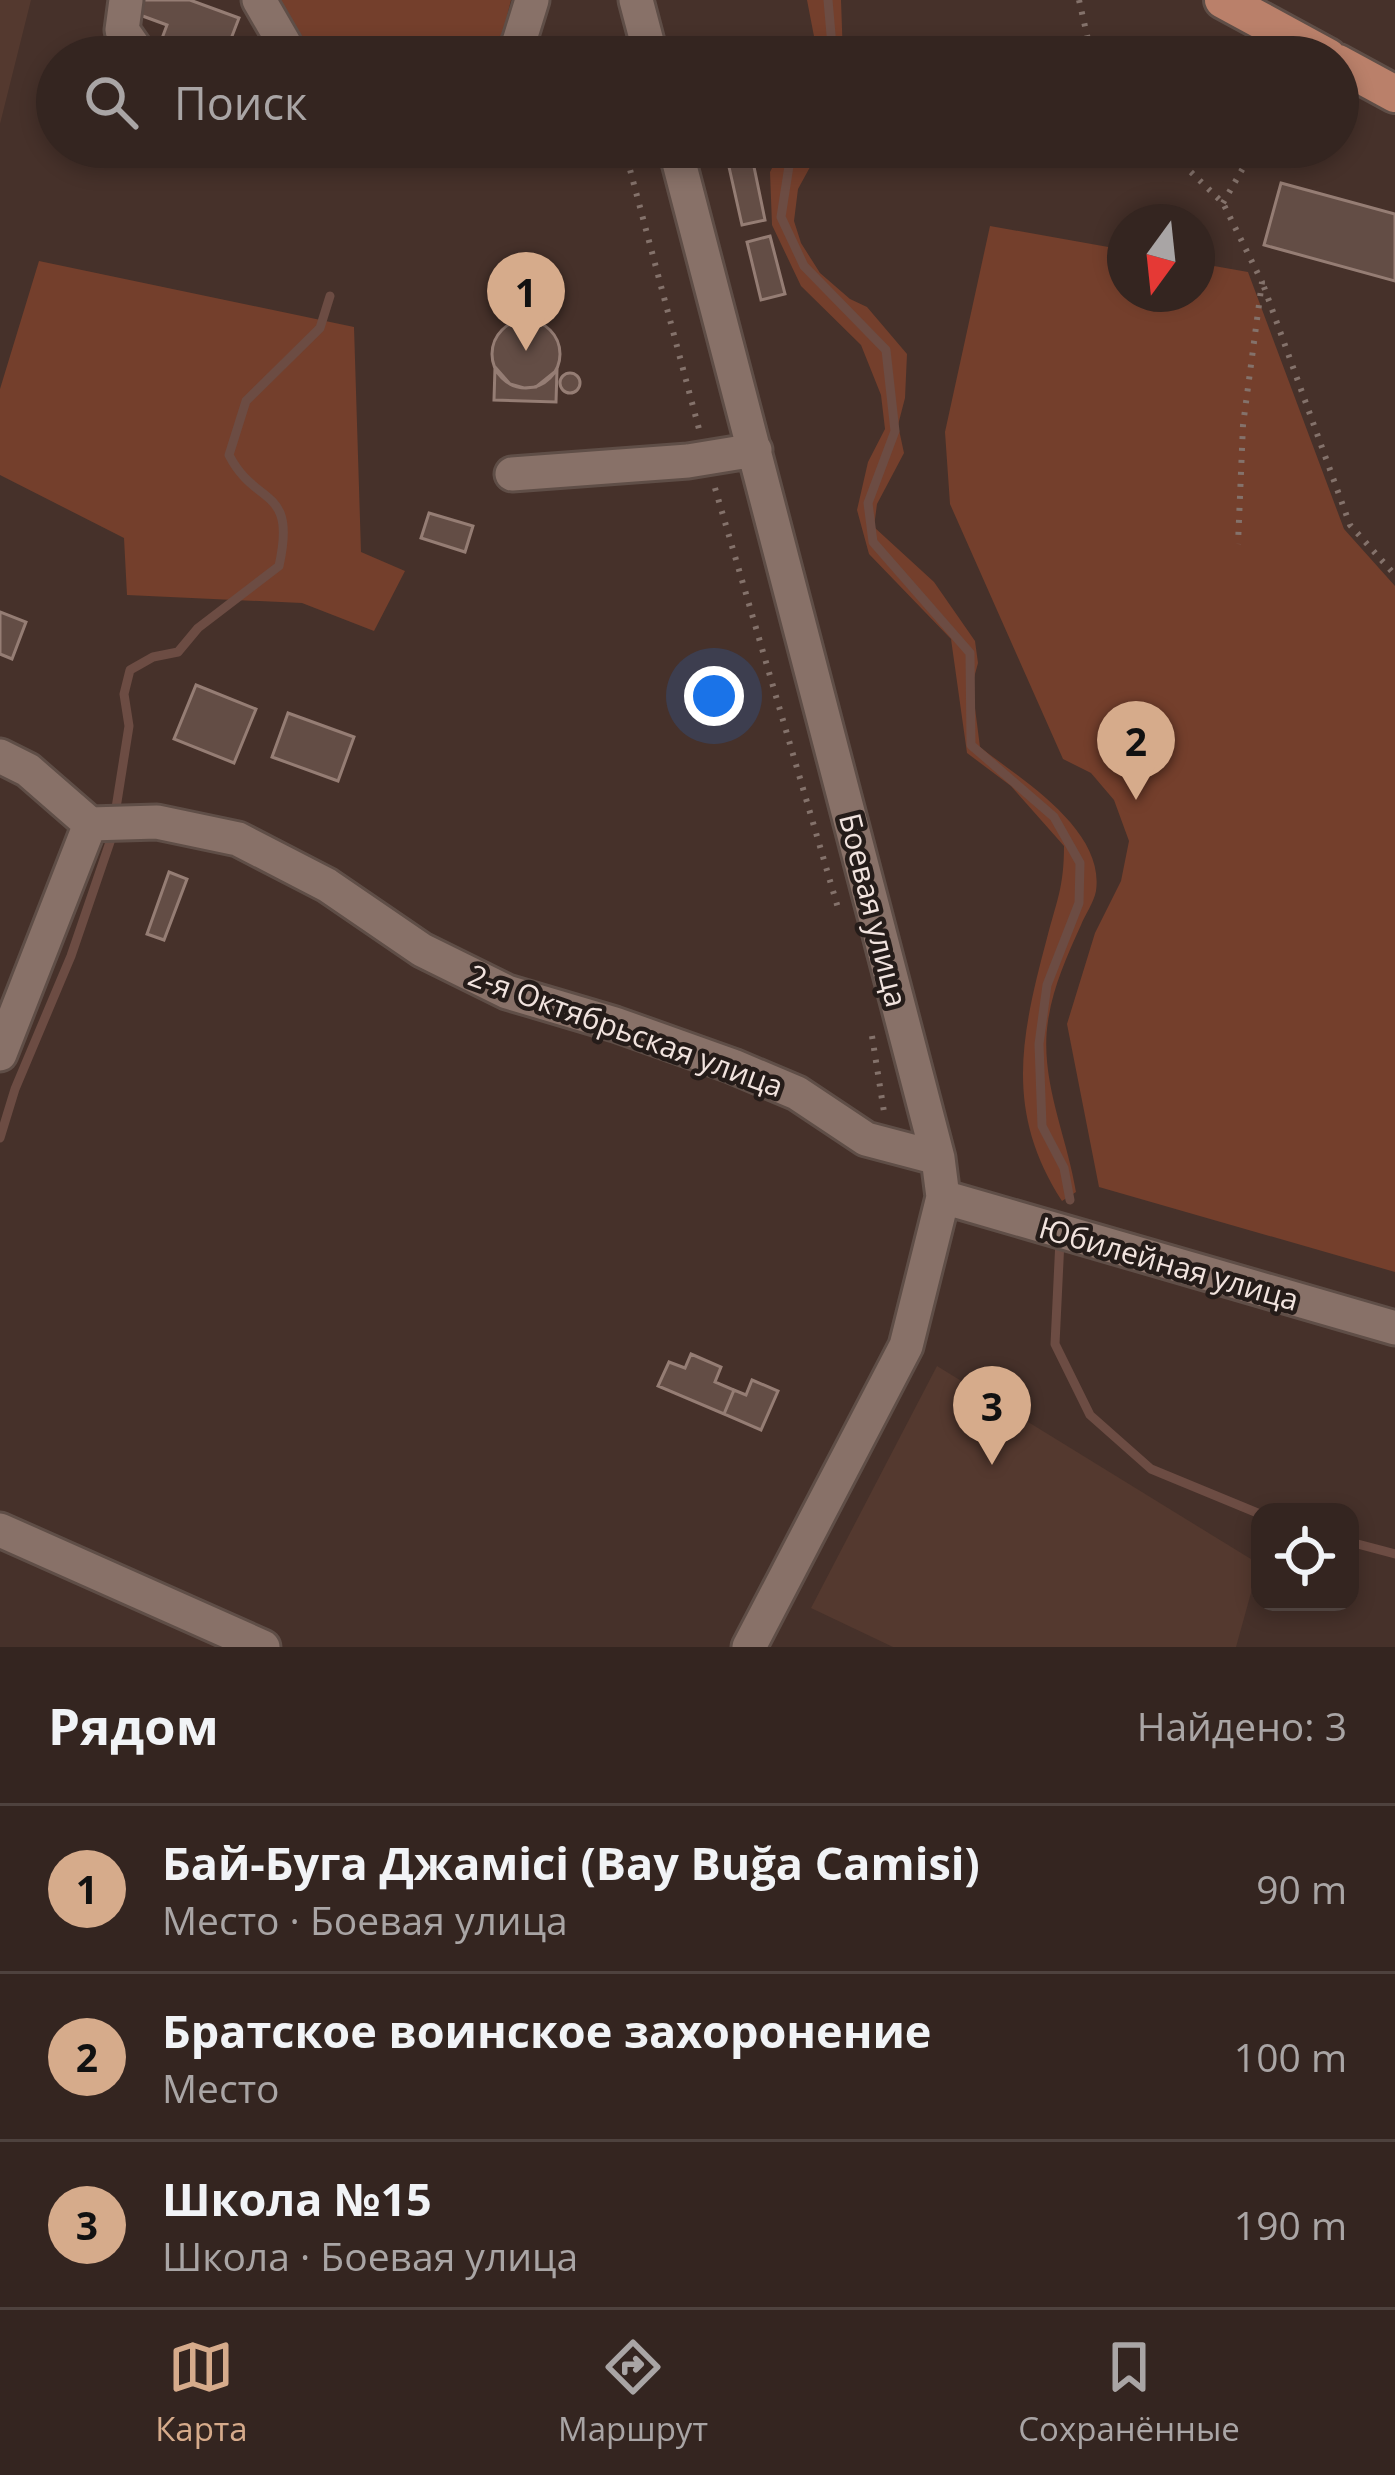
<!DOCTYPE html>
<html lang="ru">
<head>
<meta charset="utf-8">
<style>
	:root { --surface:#342520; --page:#3f312d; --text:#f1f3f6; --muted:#a9a5a5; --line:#4e423e; --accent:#d6ab8b }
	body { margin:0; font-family:"Open Sans",sans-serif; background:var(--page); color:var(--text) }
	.controls { position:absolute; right:36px; bottom:36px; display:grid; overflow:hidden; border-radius:24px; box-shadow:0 6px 18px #0003 }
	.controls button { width:108px; height:108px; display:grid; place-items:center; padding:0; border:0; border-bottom:3px solid var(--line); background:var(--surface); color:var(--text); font:60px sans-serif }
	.compass { position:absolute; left:1107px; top:204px; width:108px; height:108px; border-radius:50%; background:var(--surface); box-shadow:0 6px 18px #0003; rotate:195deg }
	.you { position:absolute; left:714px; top:696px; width:42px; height:42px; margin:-30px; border:9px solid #fff; border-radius:50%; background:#1a73e8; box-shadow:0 0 0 18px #1a73e833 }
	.badge { display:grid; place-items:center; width:78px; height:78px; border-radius:50%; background:var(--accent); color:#111; font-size:39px; font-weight:700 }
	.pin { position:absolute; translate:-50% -99px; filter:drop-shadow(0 3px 6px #0008) }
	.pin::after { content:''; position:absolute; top:63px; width:42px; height:36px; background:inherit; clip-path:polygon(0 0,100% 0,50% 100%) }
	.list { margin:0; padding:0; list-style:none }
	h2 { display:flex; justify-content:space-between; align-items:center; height:156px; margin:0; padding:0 48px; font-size:51px }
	h2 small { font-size:39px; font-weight:400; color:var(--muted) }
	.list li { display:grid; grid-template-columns:78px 1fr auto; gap:36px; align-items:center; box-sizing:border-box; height:168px; padding:0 48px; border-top:3px solid var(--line) }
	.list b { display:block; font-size:45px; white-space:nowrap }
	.list p { margin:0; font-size:39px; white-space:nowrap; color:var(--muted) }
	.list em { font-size:39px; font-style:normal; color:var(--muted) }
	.icon { flex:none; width:66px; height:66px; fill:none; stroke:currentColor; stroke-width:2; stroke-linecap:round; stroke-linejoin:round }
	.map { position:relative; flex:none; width:1395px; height:1647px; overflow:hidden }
	.search { position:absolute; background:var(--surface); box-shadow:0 6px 18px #0003; left:36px; right:36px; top:36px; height:132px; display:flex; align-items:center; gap:30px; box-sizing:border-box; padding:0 42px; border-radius:66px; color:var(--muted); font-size:45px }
	.sheet { height:660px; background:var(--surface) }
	nav { display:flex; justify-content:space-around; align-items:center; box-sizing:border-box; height:168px; border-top:3px solid var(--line); background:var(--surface); font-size:33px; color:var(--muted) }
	nav a { display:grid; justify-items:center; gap:6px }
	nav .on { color:var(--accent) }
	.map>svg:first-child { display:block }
	.built { fill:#54392f }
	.green { fill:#743f2c }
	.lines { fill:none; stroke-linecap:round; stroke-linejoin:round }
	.stream { stroke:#6c4c43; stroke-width:9 }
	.building { fill:#634d45; stroke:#957d74; stroke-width:3 }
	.minor-casing { stroke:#5f4e47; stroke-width:39 }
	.major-casing { stroke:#5f4e47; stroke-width:42 }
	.path { stroke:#84726b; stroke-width:6; stroke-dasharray:3 9; stroke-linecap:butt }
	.minor { stroke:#887168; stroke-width:33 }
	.major { stroke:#ba806a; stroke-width:36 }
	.labels { text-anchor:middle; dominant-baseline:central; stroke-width:9; stroke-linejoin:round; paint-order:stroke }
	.street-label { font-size:30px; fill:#f1e3de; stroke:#251c19 }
</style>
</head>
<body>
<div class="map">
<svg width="1395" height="1647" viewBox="0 0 1395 1647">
	<rect width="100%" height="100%" fill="#46312a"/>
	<!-- built -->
	<path class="built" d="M 0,0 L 31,0 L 0,124 Z
		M 937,1366 L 1259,1564 L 1236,1647 L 893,1647 L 811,1608 Z"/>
	<!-- green -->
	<path class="green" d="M 275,0 L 511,0 L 499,49 L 489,57 L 301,57 Z
		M 807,0 L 841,0 L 843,57 L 818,57 Z
		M 783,147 L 821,147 L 798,189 L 794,221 L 801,243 L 820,273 L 850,299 L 867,307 L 907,354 L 905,398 L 898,425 L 904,453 L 877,504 L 874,527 L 934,582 L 975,641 L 978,663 L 972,685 L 980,747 C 1020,779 1105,829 1096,891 C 1094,902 1085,915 1081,925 C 1067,956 1053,987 1048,1021 C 1039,1079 1067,1136 1076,1192 L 1062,1201 C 1004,1111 1021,1036 1047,938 C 1057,900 1064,887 1064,846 L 1011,786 L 967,753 L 951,639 L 869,554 L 857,510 L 868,462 L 885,429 L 881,395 L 861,345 L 801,286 L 772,225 L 770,172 Z
		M 990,226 L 1125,250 L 1125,294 L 1197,294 L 1197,263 L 1248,272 L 1344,529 L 1395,586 L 1395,1272 L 1099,1187 L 1067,1024 L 1095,933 L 1121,881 L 1129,841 L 1114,800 L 1091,773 L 1063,759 L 950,504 L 945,432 Z
		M 39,261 L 354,327 L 361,552 L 405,571 L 374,631 L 302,603 L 127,595 L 124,538 L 0,475 L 0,389 Z"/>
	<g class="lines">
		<!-- stream -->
		<path class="stream" d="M 828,0 L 833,57
			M 800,147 L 789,166 L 781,217 L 804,266 L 886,350 L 895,431 L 868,503 L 873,542 L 970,653 L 971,745 L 1054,817 L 1080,863 L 1079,903 L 1047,985 L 1039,1044 L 1042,1126 L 1064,1168 L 1070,1200
			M 116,808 L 129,726 L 124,694 L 130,670 L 153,657 L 178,652 L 198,628 L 279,566 C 297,485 256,508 229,455 L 246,401 L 320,328 L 330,296
			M 0,1138 L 15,1089 L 71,956 L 110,842
			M 1060,1240 L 1055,1344 L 1090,1415 L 1151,1469 L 1260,1514
			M 1350,1542 L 1395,1554"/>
	</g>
	<!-- building -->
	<path class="building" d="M 133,0 L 190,0 L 239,18 L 224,57 L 155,57 L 167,25 L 129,11 Z
		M 720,42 L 724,57 L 701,57 L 698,48 Z
		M 753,162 L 765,220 L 742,225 L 729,167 Z
		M 1281,183 L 1395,214 L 1395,281 L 1264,245 Z
		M 770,236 L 785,294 L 761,300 L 747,242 Z
		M492 354a34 34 0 1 1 68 0a34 34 0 1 1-68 0Z
		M 495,367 L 510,384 L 524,388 L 536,387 L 557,370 L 556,402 L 494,400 Z
		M560 383a10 10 0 1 1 20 0a10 10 0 1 1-20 0Z
		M 429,513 L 473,526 L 465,552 L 421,538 Z
		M 0,612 L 26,622 L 12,659 L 0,654 Z
		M 196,685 L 256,709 L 234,763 L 174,739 Z
		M 288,713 L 354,737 L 338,781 L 272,757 Z
		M 169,872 L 187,879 L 164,940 L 147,934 Z
		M 691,1354 L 721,1367 L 715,1382 L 734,1390 L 724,1414 L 658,1386 L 669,1362 L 685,1368 Z
		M 752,1380 L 778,1391 L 761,1430 L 724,1414 L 734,1390 L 746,1395 Z"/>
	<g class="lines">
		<!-- minor casing -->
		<g class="minor-casing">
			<path id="minor" d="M 126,0 L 122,30 L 141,57
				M 259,0 L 292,57
				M 636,0 L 651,57
				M 510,57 L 519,42 L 532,0
				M 675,147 L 938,1158 L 943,1197 L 906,1346 L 749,1647
				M 512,474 L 688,461 L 755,450
				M 0,756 L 28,770 L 90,824 L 157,822 L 238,839 L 327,885 L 422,950 L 507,992 L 615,1024 L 733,1066 L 797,1093 L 866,1139 L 938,1158
				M 0,1054 L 90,824
				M 943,1197 L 1395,1328
				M 0,1530 L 263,1647"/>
		</g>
		<!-- major casing -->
		<g class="major-casing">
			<path id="major" d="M 1223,0 L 1328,57
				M 1338,63 L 1395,94"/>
		</g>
		<!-- path -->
		<path class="path" d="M 1079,0 L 1092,57
			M 624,147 L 699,429
			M 1165,147 L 1223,203 L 1262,282 L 1243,425 L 1238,544
			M 1223,203 L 1255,147
			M 1264,287 L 1350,525 L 1395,575
			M 715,488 L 838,908
			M 872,1036 L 884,1112"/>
		<!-- minor -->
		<use href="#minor" class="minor"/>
		<!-- major -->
		<use href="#major" class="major"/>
	</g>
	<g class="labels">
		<!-- street labels -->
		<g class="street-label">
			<text transform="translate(874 910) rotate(76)">Боевая улица</text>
			<text transform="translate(626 1030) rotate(20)">2-я Октябрьская улица</text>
			<text transform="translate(1169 1263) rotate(16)">Юбилейная улица</text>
		</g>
	</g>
</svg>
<div class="controls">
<button><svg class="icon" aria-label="locate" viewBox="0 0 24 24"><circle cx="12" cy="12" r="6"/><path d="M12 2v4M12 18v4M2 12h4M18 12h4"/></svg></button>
</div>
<svg class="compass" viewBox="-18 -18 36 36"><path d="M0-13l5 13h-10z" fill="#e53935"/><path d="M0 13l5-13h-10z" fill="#a9a5a5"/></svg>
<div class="you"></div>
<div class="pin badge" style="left:526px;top:351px">1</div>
<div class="pin badge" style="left:1136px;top:800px">2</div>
<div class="pin badge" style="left:992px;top:1465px">3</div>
<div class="search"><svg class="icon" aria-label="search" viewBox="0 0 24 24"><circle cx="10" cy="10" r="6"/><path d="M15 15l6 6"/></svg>Поиск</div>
</div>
<section class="sheet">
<h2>Рядом<small>Найдено: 3</small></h2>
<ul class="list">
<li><span class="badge">1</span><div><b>Бай-Буга Джамісі (Bay Buğa Camisi)</b><p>Место · Боевая улица</p></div><em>90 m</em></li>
<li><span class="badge">2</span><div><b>Братское воинское захоронение</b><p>Место</p></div><em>100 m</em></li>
<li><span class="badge">3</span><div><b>Школа №15</b><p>Школа · Боевая улица</p></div><em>190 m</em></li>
</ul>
</section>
<nav>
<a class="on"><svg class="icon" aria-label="map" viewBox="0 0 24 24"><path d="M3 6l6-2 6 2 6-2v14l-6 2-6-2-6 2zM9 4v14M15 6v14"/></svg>Карта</a>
<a><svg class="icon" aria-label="directions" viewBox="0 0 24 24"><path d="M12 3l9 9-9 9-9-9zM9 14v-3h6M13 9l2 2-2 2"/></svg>Маршрут</a>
<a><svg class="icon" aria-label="saved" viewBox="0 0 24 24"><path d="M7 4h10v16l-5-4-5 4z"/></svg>Сохранённые</a>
</nav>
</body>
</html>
